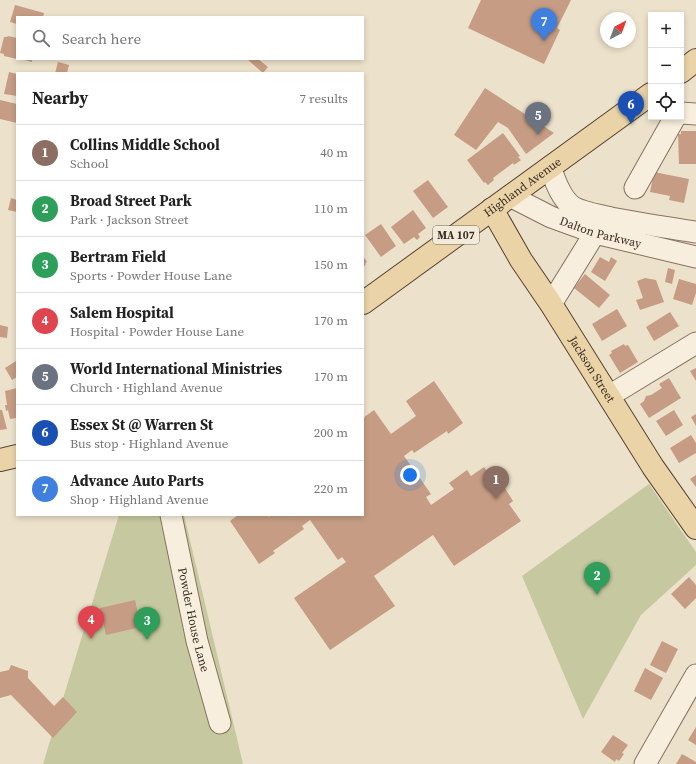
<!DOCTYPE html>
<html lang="en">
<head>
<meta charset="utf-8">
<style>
	:root { --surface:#fff; --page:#f2f2f2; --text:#222; --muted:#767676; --line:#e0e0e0; --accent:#913538 }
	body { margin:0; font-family:"Source Serif 4",serif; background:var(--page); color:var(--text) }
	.controls { position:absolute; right:12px; top:12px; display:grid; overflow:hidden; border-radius:0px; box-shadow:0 2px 6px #0003 }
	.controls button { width:36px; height:36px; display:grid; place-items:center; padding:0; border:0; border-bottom:1px solid var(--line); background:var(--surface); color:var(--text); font:20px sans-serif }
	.compass { position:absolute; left:600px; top:12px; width:36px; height:36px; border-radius:50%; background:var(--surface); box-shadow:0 2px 6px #0003; rotate:41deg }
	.you { position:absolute; left:410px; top:475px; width:14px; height:14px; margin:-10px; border:3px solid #fff; border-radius:50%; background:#1a73e8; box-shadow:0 0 0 6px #1a73e833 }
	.badge { display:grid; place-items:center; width:26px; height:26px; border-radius:50%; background:var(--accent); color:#fff; font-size:13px; font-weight:700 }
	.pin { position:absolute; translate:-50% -33px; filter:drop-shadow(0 1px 2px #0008) }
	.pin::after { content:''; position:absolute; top:21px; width:14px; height:12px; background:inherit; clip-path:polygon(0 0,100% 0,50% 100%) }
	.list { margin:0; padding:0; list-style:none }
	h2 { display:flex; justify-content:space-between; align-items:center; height:52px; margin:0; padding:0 16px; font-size:17px }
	h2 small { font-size:13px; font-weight:400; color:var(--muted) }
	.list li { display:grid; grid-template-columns:26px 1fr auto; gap:12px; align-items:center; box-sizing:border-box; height:56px; padding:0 16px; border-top:1px solid var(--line) }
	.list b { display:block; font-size:15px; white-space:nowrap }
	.list p { margin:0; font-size:13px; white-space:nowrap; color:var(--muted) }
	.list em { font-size:13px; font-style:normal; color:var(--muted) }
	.icon { flex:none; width:22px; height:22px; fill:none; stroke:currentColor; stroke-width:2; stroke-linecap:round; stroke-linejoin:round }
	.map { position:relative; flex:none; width:696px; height:764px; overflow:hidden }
	.search { position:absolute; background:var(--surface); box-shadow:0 2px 6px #0003; left:16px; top:16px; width:348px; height:44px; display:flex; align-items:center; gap:10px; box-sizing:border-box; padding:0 14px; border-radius:0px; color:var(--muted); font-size:15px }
	.panel { position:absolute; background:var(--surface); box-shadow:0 2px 6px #0003; left:16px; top:72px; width:348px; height:444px; border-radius:0px }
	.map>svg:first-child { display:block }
	.green { fill:#c6c99f }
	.building { fill:#c69d84 }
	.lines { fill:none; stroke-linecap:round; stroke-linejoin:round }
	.minor-casing { stroke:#877360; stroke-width:23 }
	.major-casing { stroke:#564233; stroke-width:24 }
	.minor { stroke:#f7eedd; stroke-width:21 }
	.major { stroke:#ead3a7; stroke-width:22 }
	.labels { text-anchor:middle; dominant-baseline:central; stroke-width:3; stroke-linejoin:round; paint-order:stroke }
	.shield { fill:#f3ebda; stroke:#716559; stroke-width:1 }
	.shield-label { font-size:11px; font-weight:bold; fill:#392c22 }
	.street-label { font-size:12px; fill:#392c22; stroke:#f3ebda }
</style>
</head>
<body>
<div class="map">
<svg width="696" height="764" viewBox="0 0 696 764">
	<rect width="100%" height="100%" fill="#ece1ca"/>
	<!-- green -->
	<path class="green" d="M 649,484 L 696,552 L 696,565 L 641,615 L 583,719 L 522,576 Z
		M 119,515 L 184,515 L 243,764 L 43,764 Z"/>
	<!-- building -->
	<path class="building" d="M 481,0 L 571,0 L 557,28 L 560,30 L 544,64 L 468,28 Z
		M 15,5 L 44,13 L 43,17 L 17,17 L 17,24 L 10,22 Z
		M 8,36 L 17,38 L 17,59 L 4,56 L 4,54 L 0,53 L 4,37 L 7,37 Z
		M 21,59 L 32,59 L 32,62 Z
		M 247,59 L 258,59 L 268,67 L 263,73 Z
		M 58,62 L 69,65 L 67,73 L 55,73 Z
		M 9,72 L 17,74 L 17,96 L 4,94 Z
		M 485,88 L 554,133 L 526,154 L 508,128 L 498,122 L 476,150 L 454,135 Z
		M 0,100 L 17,104 L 17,123 L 0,119 Z
		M 681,131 L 696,131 L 696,164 L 679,164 L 678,134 L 681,134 Z
		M 503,133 L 520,156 L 518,157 L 521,160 L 514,165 L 513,163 L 493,178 L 494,180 L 488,185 L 485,182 L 484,183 L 467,160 Z
		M 654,172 L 689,179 L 684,203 L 669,200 L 670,196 L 650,192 Z
		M 428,180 L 448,207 L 433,218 L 413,191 Z
		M 11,198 L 17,200 L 17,212 L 8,210 Z
		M 413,210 L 426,228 L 418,234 L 420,237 L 417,240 L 414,237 L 404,244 L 391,227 Z
		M 381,224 L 396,246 L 381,257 L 365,235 Z
		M 363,256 L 367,262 L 365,263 L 366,264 L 363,267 Z
		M 600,257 L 609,262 L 611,257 L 617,261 L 605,281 L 591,272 Z
		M 668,268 L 675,270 L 672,284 L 665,282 Z
		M 585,274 L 610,295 L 599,308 L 574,288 Z
		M 645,278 L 656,280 L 664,302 L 640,310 L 636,300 L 643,298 L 637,281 Z
		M 679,279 L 696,284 L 696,293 L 692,305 L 673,299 Z
		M 617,309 L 627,326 L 602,341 L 592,324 Z
		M 670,312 L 679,326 L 654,341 L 646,327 Z
		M 0,325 L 8,327 L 7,338 L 0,337 Z
		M 624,344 L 625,346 L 628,345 L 638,362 L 620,373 L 609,355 L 612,353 L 611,351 Z
		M 16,361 L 17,363 L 17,377 L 12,380 L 5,368 Z
		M 696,368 L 696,381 L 690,371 Z
		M 669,378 L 681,398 L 649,418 L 640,404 L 644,401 L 646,396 L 651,395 L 662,388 L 659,384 Z
		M 434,381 L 463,423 L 448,434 L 447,431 L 414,453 L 412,450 L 404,456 L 431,494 L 426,497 L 431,505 L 454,489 L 449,483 L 467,470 L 471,476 L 484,467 L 496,485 L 501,482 L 513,501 L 509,504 L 521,521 L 454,566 L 433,535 L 374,576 L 395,606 L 330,650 L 294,598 L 346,562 L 342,557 L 338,560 L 310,520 L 302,526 L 304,529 L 273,551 L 275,553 L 259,564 L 230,521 L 238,515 L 267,515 L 269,517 L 271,515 L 363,515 L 363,418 L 374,410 L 391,434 L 416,416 L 406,401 Z
		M 17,388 L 17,418 L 10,419 L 8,410 L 6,411 L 5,405 L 7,405 L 5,391 Z
		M 0,410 L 2,410 L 7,429 L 0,430 Z
		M 674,410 L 683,425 L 666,436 L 656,421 Z
		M 696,414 L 696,426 L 691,417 Z
		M 691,435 L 696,443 L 696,453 L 679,463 L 670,448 Z
		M 696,475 L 696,487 L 690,479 Z
		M 594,564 L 601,573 L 593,580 L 585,570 Z
		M 689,577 L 696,585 L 696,598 L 685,609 L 671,594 Z
		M 135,600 L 141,627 L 106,635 L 100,608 Z
		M 662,641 L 678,649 L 666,673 L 650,665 Z
		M 11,665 L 28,671 L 28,678 L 54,706 L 63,697 L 77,712 L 53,738 L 11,695 L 0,698 L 0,672 L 9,670 Z
		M 645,668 L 663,678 L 651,700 L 634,691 Z
		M 696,727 L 696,745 L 688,740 Z
		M 613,735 L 628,745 L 622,753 L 624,754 L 619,761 L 616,759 L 615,762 L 601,752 Z
		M 682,754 L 696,762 L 696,764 L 676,764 Z"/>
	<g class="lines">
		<!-- minor casing -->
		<g class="minor-casing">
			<g id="minor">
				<path d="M 681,113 L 696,114"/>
				<path d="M 550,167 C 555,180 561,199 573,207 C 584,213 599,215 611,218 C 639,223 668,228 696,232"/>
				<path d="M 635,188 L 675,117"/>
				<path id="s1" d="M 510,196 L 551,217 L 595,233 L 696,257"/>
				<path d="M 551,304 L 595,233 L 603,222"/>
				<path d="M 609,396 L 696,343"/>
				<path id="s2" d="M 171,515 L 197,641 L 220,723"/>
				<path d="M 645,764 L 696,675"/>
			</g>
		</g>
		<!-- major casing -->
		<g class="major-casing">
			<g id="major">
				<path d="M 681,72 L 696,60"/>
				<path id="s3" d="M 492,209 L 521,260 L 551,304 L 653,467 L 696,528"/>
				<path id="s4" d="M 363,303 L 651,94"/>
				<path d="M 0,460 L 17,456"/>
			</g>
		</g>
		<!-- minor -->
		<use href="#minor" class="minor"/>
		<!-- major -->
		<use href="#major" class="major"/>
	</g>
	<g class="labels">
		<!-- shield labels -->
		<rect class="shield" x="433" y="226" width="46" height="18" rx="3"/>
		<g class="shield-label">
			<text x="456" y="235">MA 107</text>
		</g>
		<!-- street labels -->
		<g class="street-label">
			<text stroke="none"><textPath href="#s4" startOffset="197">Highland Avenue</textPath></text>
			<text stroke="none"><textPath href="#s1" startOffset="98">Dalton Parkway</textPath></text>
			<text stroke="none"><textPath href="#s3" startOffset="189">Jackson Street</textPath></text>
			<text stroke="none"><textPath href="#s2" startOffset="107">Powder House Lane</textPath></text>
		</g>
	</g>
</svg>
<div class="controls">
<button>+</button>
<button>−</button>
<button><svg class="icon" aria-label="locate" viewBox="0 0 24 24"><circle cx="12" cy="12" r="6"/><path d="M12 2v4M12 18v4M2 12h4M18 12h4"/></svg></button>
</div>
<svg class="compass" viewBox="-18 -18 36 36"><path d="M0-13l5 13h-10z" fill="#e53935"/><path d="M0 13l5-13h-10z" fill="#767676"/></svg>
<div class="you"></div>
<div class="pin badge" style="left:496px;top:499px;background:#8d6e63">1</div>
<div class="pin badge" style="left:597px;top:595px;background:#2e9e5b">2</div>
<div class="pin badge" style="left:147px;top:640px;background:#2e9e5b">3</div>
<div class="pin badge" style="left:91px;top:639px;background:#e0444e">4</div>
<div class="pin badge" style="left:538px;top:135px;background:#6b7280">5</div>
<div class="pin badge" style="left:631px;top:124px;background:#1a4fb4">6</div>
<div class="pin badge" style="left:544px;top:41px;background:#3f7fe0">7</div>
<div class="search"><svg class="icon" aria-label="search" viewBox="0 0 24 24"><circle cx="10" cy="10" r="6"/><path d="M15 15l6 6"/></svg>Search here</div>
<section class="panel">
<h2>Nearby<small>7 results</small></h2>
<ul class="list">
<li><span class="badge" style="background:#8d6e63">1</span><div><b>Collins Middle School</b><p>School</p></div><em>40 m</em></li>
<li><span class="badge" style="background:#2e9e5b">2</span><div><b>Broad Street Park</b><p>Park · Jackson Street</p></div><em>110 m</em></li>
<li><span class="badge" style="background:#2e9e5b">3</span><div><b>Bertram Field</b><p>Sports · Powder House Lane</p></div><em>150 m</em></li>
<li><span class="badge" style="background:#e0444e">4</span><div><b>Salem Hospital</b><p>Hospital · Powder House Lane</p></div><em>170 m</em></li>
<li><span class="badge" style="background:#6b7280">5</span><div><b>World International Ministries</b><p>Church · Highland Avenue</p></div><em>170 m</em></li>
<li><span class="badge" style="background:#1a4fb4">6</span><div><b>Essex St @ Warren St</b><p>Bus stop · Highland Avenue</p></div><em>200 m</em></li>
<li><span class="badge" style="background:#3f7fe0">7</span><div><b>Advance Auto Parts</b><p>Shop · Highland Avenue</p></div><em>220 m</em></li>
</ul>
</section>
</div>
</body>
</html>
